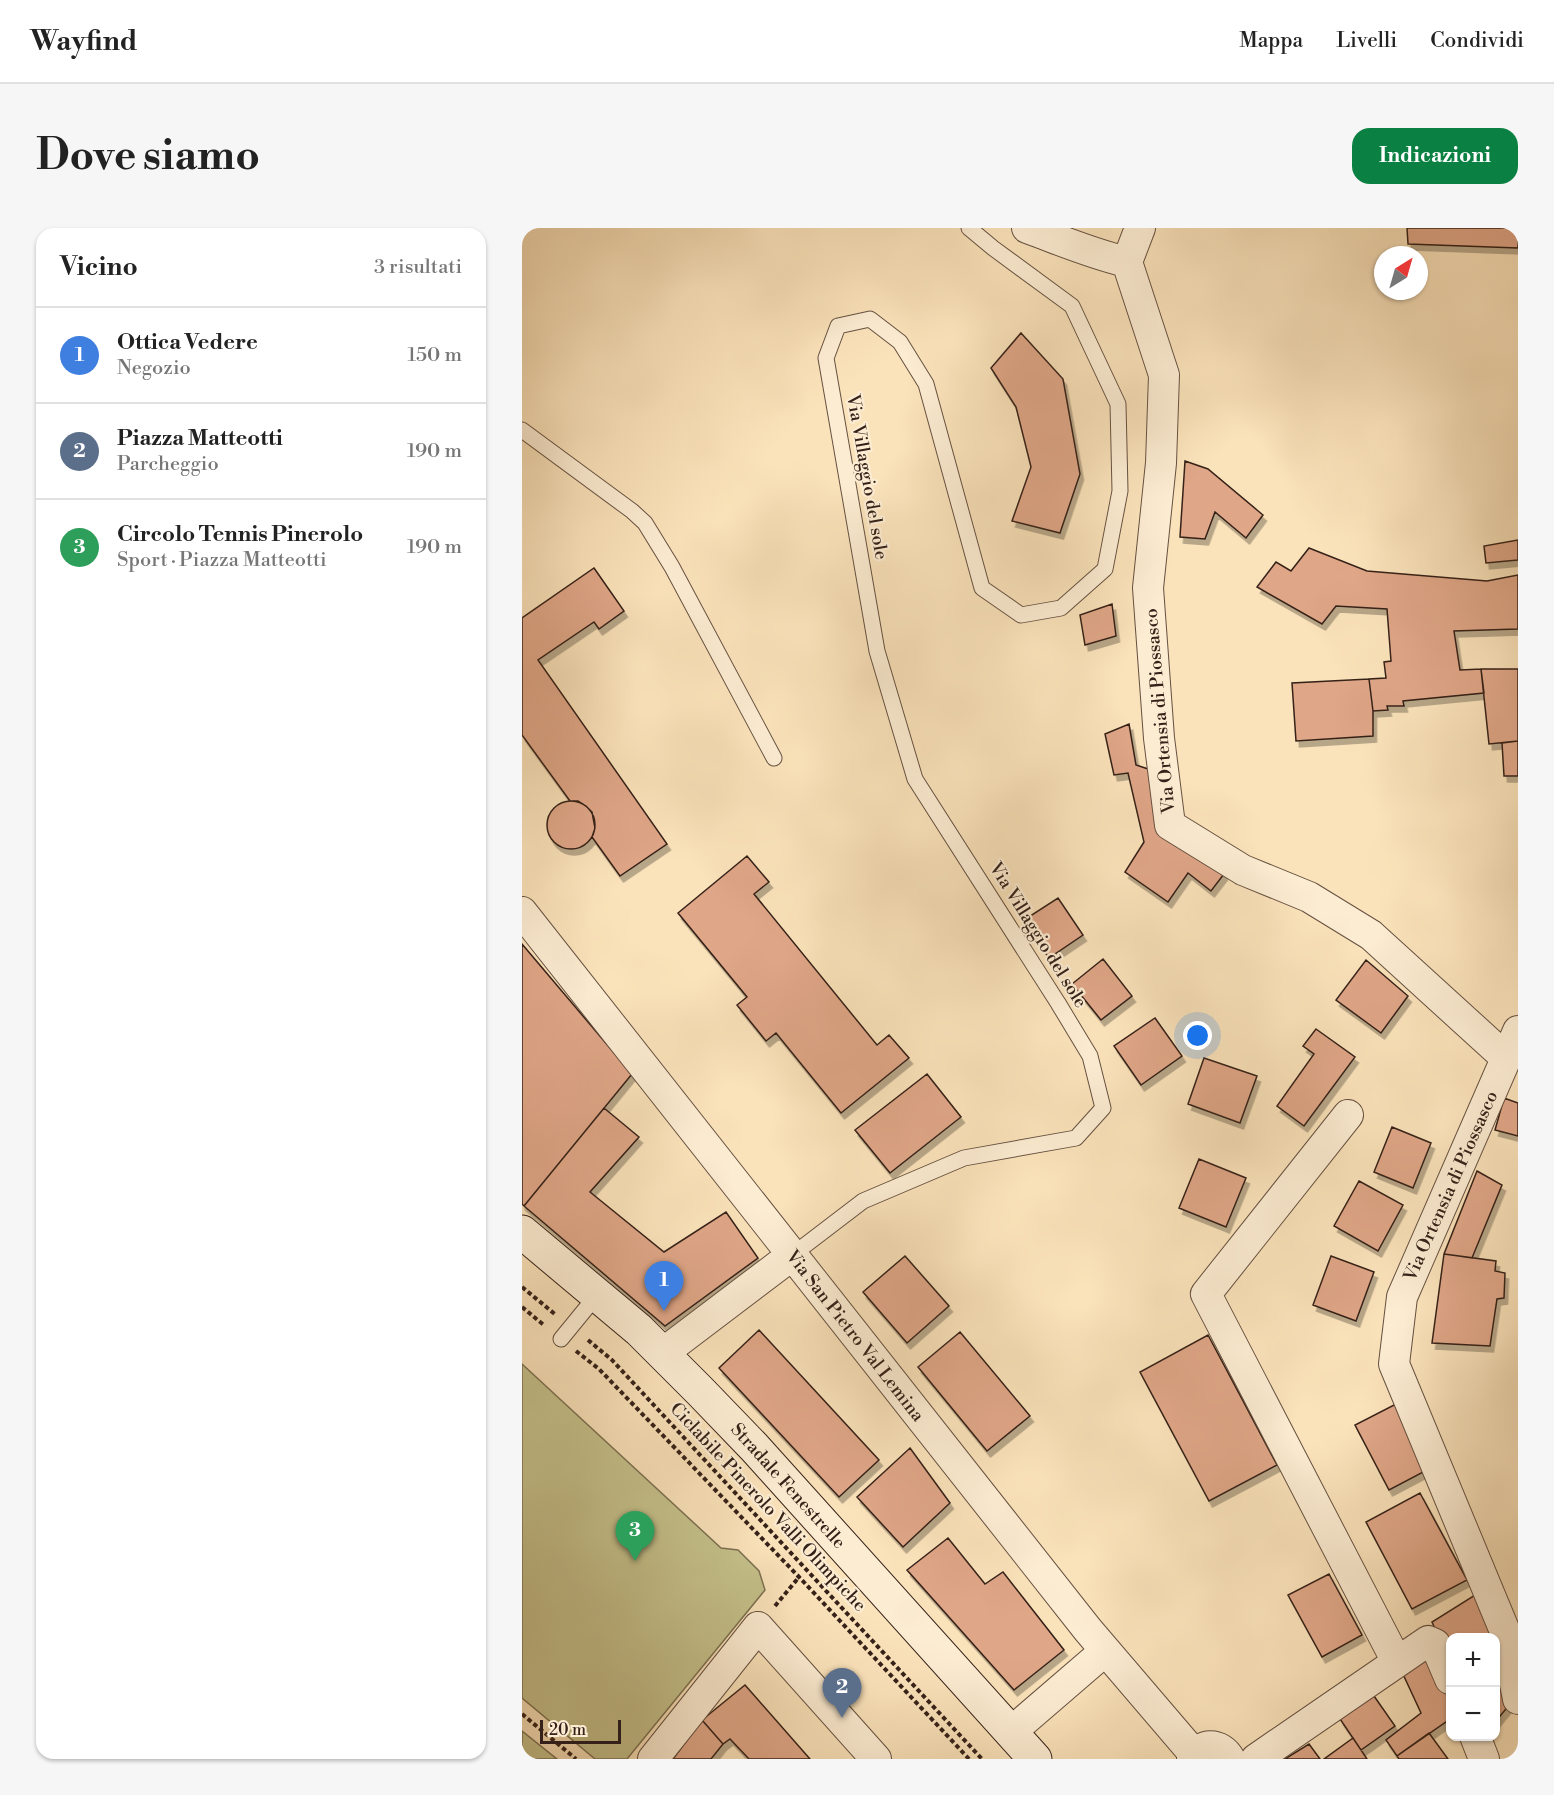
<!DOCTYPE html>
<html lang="it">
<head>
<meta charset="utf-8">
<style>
	:root { --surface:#fff; --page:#f6f6f6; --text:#222; --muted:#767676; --line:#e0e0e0; --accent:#0b8043 }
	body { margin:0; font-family:"Libre Bodoni",serif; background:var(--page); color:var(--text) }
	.controls { position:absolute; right:18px; bottom:18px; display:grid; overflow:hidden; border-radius:12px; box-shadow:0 2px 4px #0004 }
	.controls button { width:54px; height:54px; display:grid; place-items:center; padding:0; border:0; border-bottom:2px solid var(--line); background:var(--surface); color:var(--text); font:30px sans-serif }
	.compass { position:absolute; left:852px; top:18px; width:54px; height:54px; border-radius:50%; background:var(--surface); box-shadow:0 2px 4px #0004; rotate:37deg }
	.scale { position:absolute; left:18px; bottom:15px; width:81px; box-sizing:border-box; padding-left:6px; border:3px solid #352119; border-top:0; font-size:16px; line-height:21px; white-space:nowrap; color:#352119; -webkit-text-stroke:4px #fcecd2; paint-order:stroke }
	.you { position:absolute; left:676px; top:808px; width:21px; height:21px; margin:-15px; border:4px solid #fff; border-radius:50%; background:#1a73e8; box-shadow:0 0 0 9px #1a73e833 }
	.badge { display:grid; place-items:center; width:39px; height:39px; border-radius:50%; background:var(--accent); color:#fff; font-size:20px; font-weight:700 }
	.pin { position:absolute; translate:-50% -50px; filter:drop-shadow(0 2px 3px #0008) }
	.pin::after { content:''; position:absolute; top:32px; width:21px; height:18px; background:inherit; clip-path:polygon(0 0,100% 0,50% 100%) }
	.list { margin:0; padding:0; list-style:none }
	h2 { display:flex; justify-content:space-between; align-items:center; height:78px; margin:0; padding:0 24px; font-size:26px }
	h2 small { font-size:20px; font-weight:400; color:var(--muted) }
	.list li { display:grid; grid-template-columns:39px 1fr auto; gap:18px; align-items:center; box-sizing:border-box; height:96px; padding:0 24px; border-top:2px solid var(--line) }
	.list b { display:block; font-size:22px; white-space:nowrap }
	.list p { margin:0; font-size:20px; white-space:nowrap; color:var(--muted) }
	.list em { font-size:20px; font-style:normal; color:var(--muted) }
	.map { position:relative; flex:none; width:996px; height:1531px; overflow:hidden; border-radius:18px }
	header { display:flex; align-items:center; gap:36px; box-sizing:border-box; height:84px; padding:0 30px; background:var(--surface); border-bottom:2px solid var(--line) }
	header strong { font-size:28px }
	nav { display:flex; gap:33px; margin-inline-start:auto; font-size:21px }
	.intro { display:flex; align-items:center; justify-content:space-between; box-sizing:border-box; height:144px; padding:0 36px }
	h1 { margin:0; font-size:42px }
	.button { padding:15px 27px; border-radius:18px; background:var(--accent); color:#fff; font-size:21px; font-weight:700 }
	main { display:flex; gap:36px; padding:0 36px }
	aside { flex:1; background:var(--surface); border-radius:18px; box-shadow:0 2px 4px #0004 }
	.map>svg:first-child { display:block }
	.grass { fill:#c5c18b; stroke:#7d7152; stroke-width:1.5 }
	.building { fill:#dfa687; stroke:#352119; stroke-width:1.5; filter:url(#shadow) }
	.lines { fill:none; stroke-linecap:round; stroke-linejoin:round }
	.service-casing { stroke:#665141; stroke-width:17 }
	.minor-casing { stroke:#665141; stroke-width:32 }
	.secondary-casing { stroke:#352119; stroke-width:35 }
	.path { stroke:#352119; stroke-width:4; stroke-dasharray:4.5 3; stroke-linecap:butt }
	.service { stroke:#fcecd2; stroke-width:15 }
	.minor { stroke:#fcecd2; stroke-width:30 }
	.secondary { stroke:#fcecd2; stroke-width:33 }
	.labels { text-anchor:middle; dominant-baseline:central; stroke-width:4.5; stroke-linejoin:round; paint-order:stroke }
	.street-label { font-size:18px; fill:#352119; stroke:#fcecd2 }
</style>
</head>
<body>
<header>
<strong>Wayfind</strong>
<nav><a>Mappa</a><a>Livelli</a><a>Condividi</a></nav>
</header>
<div class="intro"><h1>Dove siamo</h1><a class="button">Indicazioni</a></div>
<main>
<aside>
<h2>Vicino<small>3 risultati</small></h2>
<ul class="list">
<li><span class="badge" style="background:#3f7fe0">1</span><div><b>Ottica Vedere</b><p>Negozio</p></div><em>150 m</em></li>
<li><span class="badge" style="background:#5c6f8a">2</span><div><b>Piazza Matteotti</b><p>Parcheggio</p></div><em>190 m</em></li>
<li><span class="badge" style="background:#2e9e5b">3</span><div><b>Circolo Tennis Pinerolo</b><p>Sport · Piazza Matteotti</p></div><em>190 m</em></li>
</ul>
</aside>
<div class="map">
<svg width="996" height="1531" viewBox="0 0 996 1531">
	<defs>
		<filter id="shadow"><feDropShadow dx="3.5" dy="6" stdDeviation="0" flood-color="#0004"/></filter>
	</defs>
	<rect width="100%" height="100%" fill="#fae2ba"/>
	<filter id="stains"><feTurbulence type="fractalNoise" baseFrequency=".00333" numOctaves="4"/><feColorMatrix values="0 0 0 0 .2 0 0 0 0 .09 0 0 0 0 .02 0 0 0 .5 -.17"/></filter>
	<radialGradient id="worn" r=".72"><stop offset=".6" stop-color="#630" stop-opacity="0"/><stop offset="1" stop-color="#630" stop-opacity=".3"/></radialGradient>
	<!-- grass -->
	<path class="grass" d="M 0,1136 L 199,1320 L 216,1322 L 237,1343 L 243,1362 L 105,1531 L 73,1531 L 0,1470 Z
		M 0,1503 L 35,1531 L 0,1531 Z"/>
	<!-- building -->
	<path class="building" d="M 885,0 L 996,0 L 996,20 L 886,16 Z
		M 499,105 L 541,151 L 558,246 L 538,305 L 490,293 L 509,239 L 494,179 L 469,140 Z
		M 663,233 L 686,241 L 741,287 L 724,310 L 693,284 L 683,311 L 658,309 Z
		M 996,312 L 996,332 L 964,335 L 962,318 Z
		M 787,320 L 845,343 L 965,353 L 996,347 L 996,401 L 932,403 L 938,442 L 959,441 L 962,465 L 881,473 L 882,478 L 865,478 L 866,482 L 851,483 L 847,451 L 864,450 L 862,434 L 869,433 L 865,381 L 814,378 L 800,396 L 735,359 L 754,334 L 769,343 Z
		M 72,340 L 102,383 L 77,401 L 72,394 L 16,432 L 145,616 L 98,648 L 70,609 L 73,600 L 70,584 L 64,578 L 56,573 L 48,573 L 0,507 L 0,390 Z
		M 590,376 L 594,408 L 563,417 L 558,387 Z
		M 959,441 L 996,441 L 996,513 L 967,516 Z
		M 847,451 L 851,483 L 851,508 L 774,513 L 770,455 Z
		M 607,496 L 614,537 L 626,541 L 702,646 L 689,663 L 666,645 L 646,674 L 603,644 L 622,614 L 606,545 L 592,547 L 583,506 Z
		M 996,513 L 996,548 L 982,548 L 980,515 Z
		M25 597a24 24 0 1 1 48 0a24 24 0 1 1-48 0Z
		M 225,628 L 247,654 L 232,666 L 355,817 L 367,807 L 387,830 L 319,885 L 254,805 L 244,813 L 215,777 L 225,769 L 156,685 Z
		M 536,670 L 561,707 L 527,730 L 502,692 Z
		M 0,716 L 110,846 L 2,978 L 0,976 Z
		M 581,731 L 610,768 L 579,792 L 550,756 Z
		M 844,732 L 886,768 L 859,805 L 814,772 Z
		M 633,790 L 660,828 L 619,857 L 592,818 Z
		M 794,801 L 833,829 L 782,898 L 755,878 L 792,826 L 781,818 Z
		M 682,830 L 735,848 L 718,895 L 666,876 Z
		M 405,846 L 439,889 L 368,945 L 333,902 Z
		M 982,870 L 996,875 L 996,908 L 973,902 Z
		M 82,880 L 117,909 L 68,964 L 142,1024 L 204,984 L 236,1030 L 143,1098 L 2,978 Z
		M 870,899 L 909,915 L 891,960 L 852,944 Z
		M 677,931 L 724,950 L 704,999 L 657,980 Z
		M 955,943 L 980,957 L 950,1030 L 922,1026 Z
		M 837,953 L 881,977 L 856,1023 L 812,998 Z
		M 922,1026 L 974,1033 L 973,1043 L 983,1045 L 982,1070 L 975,1071 L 968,1118 L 910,1115 Z
		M 383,1028 L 427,1078 L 385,1115 L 341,1064 Z
		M 809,1028 L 852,1044 L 834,1093 L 791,1077 Z
		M 237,1102 L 357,1232 L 317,1269 L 197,1140 Z
		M 438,1104 L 508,1188 L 465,1223 L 396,1139 Z
		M 686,1107 L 755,1237 L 687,1273 L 618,1144 Z
		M 874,1176 L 907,1241 L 867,1262 L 833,1197 Z
		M 388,1220 L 428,1275 L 381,1319 L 335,1269 Z
		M 898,1265 L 945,1352 L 890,1381 L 844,1294 Z
		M 426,1310 L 463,1356 L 481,1344 L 542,1422 L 492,1462 L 385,1342 Z
		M 807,1346 L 840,1407 L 800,1429 L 766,1367 Z
		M 953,1367 L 984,1428 L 988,1476 L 974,1493 L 974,1410 L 928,1410 L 928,1435 L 910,1394 Z
		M 909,1421 L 928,1463 L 928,1491 L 875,1528 L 864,1512 L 899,1485 L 880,1444 Z
		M 223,1457 L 288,1531 L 227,1531 L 208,1511 L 201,1516 L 180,1492 Z
		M 852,1468 L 873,1498 L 839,1522 L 818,1491 Z
		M 180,1492 L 201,1516 L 189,1531 L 151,1531 Z
		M 907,1505 L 926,1531 L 877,1531 L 875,1528 Z
		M 831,1510 L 845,1531 L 802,1531 Z
		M 787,1516 L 798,1531 L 763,1531 Z"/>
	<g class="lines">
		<!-- service casing -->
		<g class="service-casing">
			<path id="service" d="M 0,202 L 110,283 L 123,295 L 150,339 L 252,530
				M 269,1028 L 341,973 L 442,930 L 554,910 L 581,880 L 568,828 L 536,775 L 393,551 L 355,423 L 304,130 L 316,98 L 348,91 L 378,114 L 404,156 L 460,360 L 499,387 L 539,380 L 583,341 L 598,263 L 596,176 L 550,78 L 471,20 L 447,0
				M 39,1111 L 75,1067"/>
		</g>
		<!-- minor casing -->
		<g class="minor-casing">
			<path id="minor" d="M 505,0 C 538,12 570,26 605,34 L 618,0
				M 605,34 L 642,147 L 639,235 L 626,360 L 637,510 L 648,597 L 721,642 L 787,669 L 849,707 L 984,830
				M 0,684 L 566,1402 L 672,1526
				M 996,803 L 880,1069 L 872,1136 L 982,1401 L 996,1471
				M 826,887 L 684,1066 L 875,1434
				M 141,1125 L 269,1028
				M 489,1504 L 583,1423
				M 953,1508 L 962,1531
				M 131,1531 L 236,1399 L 354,1531
				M 670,1531 C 678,1514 699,1514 708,1531
				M 734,1531 L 906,1413 L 913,1416 L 928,1451"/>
		</g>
		<!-- secondary casing -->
		<g class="secondary-casing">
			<path id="secondary" d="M 0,1004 L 117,1102 L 178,1163 L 232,1219 L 513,1531"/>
		</g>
		<!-- path -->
		<path class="path" d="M 0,1059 L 34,1087
			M 0,1079 L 23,1098
			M 66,1112 L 90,1132 L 460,1531
			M 54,1123 L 77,1141 L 277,1349 L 447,1531
			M 253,1378 L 277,1349
			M 0,1486 L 54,1531"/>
		<!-- service -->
		<use href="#service" class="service"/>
		<!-- minor -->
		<use href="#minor" class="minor"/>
		<!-- secondary -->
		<use href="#secondary" class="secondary"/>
	</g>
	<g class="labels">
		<!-- street labels -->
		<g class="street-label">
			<text transform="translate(345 249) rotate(80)">Via Villaggio del sole</text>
			<text transform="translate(638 483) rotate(-95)">Via Ortensia di Piossasco</text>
			<text transform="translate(516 707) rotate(58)">Via Villaggio del sole</text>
			<text transform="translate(929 958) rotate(-66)">Via Ortensia di Piossasco</text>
			<text transform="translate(333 1108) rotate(52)">Via San Pietro Val Lemina</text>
			<text transform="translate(266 1258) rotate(48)">Stradale Fenestrelle</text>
			<text transform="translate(246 1279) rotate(47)">Ciclabile Pinerolo Valli Olimpiche</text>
		</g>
	</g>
	<rect width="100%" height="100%" filter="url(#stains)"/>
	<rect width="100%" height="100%" fill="url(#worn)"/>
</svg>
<div class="controls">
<button>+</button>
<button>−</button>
</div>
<svg class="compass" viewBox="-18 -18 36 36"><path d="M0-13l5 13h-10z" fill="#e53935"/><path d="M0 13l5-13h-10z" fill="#767676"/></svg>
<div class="scale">20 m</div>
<div class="you"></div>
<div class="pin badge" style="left:142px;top:1083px;background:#3f7fe0">1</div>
<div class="pin badge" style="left:320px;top:1490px;background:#5c6f8a">2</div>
<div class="pin badge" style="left:113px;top:1333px;background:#2e9e5b">3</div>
</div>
</main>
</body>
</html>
